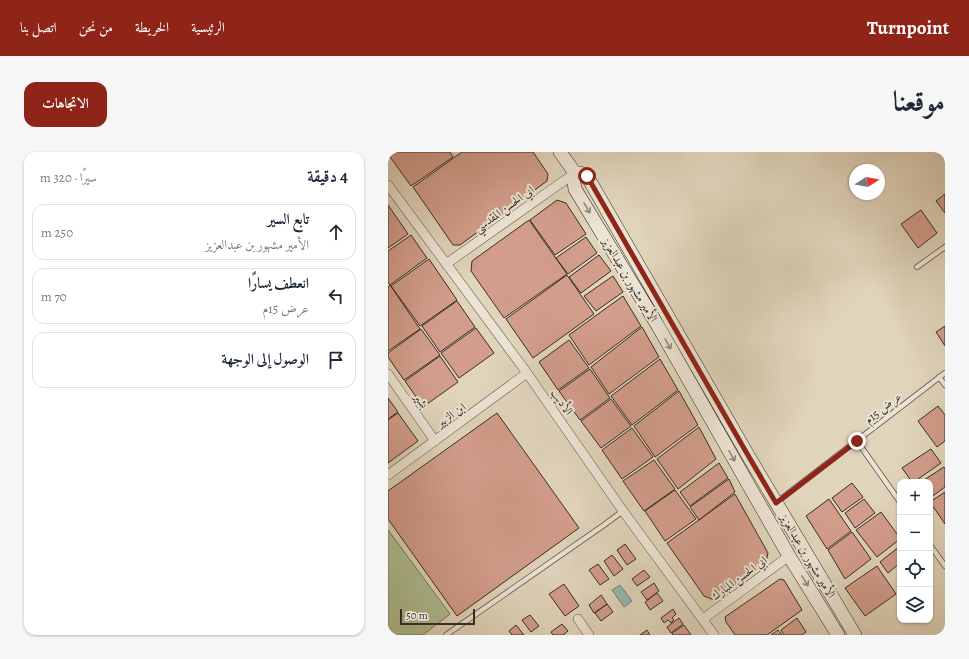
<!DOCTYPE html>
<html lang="ar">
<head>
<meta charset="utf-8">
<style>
	:root { --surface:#fff; --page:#f6f6f7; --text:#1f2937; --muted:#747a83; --line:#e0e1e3; --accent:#8f2418 }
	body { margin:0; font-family:Alegreya,Amiri,serif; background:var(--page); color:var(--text); direction:rtl }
	.controls { position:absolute; right:12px; bottom:12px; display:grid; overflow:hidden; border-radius:8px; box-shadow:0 1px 3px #0004 }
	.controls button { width:36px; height:36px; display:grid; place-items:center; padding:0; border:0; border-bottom:1px solid var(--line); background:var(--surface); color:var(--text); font:20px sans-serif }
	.compass { position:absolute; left:461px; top:12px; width:36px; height:36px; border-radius:50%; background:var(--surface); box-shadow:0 1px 3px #0004; rotate:79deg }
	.scale { position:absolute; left:12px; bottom:10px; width:75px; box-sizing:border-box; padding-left:4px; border:2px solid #392d26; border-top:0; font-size:11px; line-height:14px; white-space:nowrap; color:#392d26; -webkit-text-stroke:3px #ebe3d3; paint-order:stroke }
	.stop { position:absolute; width:12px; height:12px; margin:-9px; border:3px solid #8f2418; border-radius:50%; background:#fff }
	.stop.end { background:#8f2418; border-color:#fff; box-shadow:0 1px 4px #0008 }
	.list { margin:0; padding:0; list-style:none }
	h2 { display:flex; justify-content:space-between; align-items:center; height:52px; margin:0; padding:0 16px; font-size:17px }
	h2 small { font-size:13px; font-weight:400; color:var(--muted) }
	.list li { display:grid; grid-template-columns:26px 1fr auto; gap:12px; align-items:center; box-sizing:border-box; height:56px; margin:0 8px 8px; padding:0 8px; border:1px solid var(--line); border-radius:12px }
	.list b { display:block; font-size:15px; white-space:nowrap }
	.list p { margin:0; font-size:13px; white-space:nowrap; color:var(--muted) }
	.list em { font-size:13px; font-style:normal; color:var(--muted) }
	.icon { flex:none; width:22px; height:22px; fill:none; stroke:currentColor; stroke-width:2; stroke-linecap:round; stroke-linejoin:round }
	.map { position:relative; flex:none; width:557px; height:483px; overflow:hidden; direction:ltr; border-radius:12px }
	header { display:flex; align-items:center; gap:24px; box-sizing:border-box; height:56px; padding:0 20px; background:var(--accent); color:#fff }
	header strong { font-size:19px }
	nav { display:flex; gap:22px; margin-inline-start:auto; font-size:14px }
	.intro { display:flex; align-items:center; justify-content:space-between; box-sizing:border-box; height:96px; padding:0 24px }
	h1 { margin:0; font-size:28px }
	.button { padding:10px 18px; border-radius:12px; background:var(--accent); color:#fff; font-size:14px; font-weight:700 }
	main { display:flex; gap:24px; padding:0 24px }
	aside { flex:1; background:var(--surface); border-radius:12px; box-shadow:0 1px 3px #0004 }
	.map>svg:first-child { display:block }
	.green { fill:#aebe93; stroke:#74765c }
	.water { fill:#94b8ae; stroke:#708078 }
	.building { fill:#d29d8b; stroke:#392d26 }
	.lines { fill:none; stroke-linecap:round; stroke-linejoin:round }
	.lane-casing { stroke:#63574b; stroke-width:6 }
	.street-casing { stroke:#63574b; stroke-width:10 }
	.secondary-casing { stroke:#392d26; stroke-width:14 }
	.lane { stroke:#ebe3d3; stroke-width:4.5 }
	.street { stroke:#ebe3d3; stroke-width:9 }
	.secondary { stroke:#ebe3d3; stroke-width:13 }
	.oneway { stroke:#92887c }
	.route { stroke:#8f2418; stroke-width:5 }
	.labels { text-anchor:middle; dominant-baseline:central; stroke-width:4; stroke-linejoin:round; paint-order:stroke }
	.street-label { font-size:12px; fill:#392d26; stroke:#ebe3d3 }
</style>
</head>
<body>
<header>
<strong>Turnpoint</strong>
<nav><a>الرئيسية</a><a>الخريطة</a><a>من نحن</a><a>اتصل بنا</a></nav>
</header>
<div class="intro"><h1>موقعنا</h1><a class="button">الاتجاهات</a></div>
<main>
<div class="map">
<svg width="557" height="483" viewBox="0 0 557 483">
	<rect width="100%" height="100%" fill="#e0d4bb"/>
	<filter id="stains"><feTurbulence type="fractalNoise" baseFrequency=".005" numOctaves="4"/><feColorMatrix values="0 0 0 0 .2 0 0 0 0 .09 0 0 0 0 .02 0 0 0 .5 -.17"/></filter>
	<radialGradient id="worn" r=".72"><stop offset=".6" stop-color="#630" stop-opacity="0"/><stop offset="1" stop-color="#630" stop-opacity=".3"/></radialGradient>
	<!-- green -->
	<path class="green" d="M 0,378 L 62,462 L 35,483 L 0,483 Z"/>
	<!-- water -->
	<path class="water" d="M 232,433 L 244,449 L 236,455 L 224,438 Z"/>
	<!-- building -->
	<path class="building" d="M 0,0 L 62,0 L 65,5 L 23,34 L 0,2 Z
		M 74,0 L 145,0 L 160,22 L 159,29 L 72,93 L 65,93 L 25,35 Z
		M 557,42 L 557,61 L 548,49 Z
		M 169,48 L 178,51 L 198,82 L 167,103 L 142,68 Z
		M 0,53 L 20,82 L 0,96 Z
		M 533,58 L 549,81 L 530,96 L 513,72 Z
		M 141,68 L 179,122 L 116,166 L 83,119 L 84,109 Z
		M 23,83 L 39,106 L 2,133 L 0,130 L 0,99 Z
		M 198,85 L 209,101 L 180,122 L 168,106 Z
		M 211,103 L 223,119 L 193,141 L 181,125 Z
		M 41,107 L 69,148 L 32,174 L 3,134 Z
		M 179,123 L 206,162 L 145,206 L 118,167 Z
		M 225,124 L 235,140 L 208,159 L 196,144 Z
		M 2,133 L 32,177 L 0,199 L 0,135 Z
		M 235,144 L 253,174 L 201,213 L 181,183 Z
		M 69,149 L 87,175 L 52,200 L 34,174 Z
		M 557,174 L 557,194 L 548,180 Z
		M 254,175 L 271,205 L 221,242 L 203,215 Z
		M 88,176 L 106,201 L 71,226 L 53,201 Z
		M 33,177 L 52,203 L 16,228 L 0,205 L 0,201 Z
		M 181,188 L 201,216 L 170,238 L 151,210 Z
		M 52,204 L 70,230 L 35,255 L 17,229 Z
		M 272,207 L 290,238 L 244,273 L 223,244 Z
		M 202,217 L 222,246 L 192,268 L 171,239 Z
		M 291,239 L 310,273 L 267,305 L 246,274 Z
		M 0,246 L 10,260 L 0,267 Z
		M 223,247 L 243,274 L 213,296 L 193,269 Z
		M 550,254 L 557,263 L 557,289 L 549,295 L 530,269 Z
		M 10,261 L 30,289 L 0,311 L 0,268 Z
		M 109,261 L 191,376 L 69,464 L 0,367 L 0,339 Z
		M 311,275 L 328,307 L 290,337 L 269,307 Z
		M 244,276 L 265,305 L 234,327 L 214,298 Z
		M 543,297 L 553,311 L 526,330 L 524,330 L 514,316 Z
		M 266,308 L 287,337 L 256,359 L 235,329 Z
		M 331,311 L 340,326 L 302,354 L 292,340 Z
		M 556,315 L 557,317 L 557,335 L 542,346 L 542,330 L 533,330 Z
		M 341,327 L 347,340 L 311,368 L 302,355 Z
		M 464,331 L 475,345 L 454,360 L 444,346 Z
		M 287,338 L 308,367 L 277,389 L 257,359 Z
		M 557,340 L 557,372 L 542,350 Z
		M 347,342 L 380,401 L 378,410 L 326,448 L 316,444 L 279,391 Z
		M 441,347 L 463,379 L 439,397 L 418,364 Z
		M 476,347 L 487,361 L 467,376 L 457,361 Z
		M 493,360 L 512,386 L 512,387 L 489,405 L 468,378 Z
		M 464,380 L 483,407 L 457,427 L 440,398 Z
		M 237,392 L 248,407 L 239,413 L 229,398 Z
		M 512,394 L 512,411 L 500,421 L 492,410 Z
		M 224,403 L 235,417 L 226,424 L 216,409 Z
		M 210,412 L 221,427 L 212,433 L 201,418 Z
		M 489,414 L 508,442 L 477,464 L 457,436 Z
		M 256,418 L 262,425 L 249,434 L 244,427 Z
		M 392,427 L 396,428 L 414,458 L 379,483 L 347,483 L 338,470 L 337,465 Z
		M 266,431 L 271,439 L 259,448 L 253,440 Z
		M 176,432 L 191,454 L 177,464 L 161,442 Z
		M 269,441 L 275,449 L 262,458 L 257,450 Z
		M 213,443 L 219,452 L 206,461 L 201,453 Z
		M 219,452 L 225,460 L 213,469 L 207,461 Z
		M 285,457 L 288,462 L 284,466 L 286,468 L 283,471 L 280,468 L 276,471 L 273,466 Z
		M 142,463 L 151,474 L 143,480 L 134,468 Z
		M 291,466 L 295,472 L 283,481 L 279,475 Z
		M 409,466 L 418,480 L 414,483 L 396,483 L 393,478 Z
		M 174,472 L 180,479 L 175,483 L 165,483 L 163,480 Z
		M 128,473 L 136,483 L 124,483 L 121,479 Z
		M 296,473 L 303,483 L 285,483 L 284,481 Z
		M 259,478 L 262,483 L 252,483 Z
		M 390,478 L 394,483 L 383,483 Z"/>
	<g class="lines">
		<!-- lane casing -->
		<g class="lane-casing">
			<path id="lane" d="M 529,115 L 557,95
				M 551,225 L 557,233
				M 469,289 L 512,350
				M 389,350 L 557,221
				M 542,393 L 557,414
				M 58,483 L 216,373 L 235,359"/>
		</g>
		<!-- street casing -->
		<g class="street-casing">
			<path id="street" d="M 0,33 L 139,221 L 235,359 L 326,483
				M 58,112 L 187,21
				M 0,222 L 47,289
				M 0,323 L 139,221
				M 190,467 L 201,483
				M 315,467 L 401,404"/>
		</g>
		<!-- secondary casing -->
		<g class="secondary-casing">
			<path id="secondary" d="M 172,0 L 187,21
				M 187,21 L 192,21 L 199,24 L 361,305 L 467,483
				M 187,21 L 185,25 L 187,37 L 270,174 L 401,404 L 450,483"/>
		</g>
		<!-- lane -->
		<use href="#lane" class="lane"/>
		<!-- street -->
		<use href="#street" class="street"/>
		<!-- secondary -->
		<use href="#secondary" class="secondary"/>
	</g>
	<!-- one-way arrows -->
	<defs><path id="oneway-shaft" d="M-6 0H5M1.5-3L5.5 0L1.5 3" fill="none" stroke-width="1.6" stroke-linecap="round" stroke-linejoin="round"/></defs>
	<g class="oneway">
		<use href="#oneway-shaft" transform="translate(199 56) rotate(59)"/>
		<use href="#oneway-shaft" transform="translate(280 192) rotate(60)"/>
		<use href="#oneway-shaft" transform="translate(344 304) rotate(60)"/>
		<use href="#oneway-shaft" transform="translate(417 429) rotate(58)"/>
	</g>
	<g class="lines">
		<!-- route -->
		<path class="route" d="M 199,24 L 361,305 L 388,351 L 469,289"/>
	</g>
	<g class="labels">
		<!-- street labels -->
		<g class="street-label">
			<text transform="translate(116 57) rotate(-36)">ابي الحسن المقدسي</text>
			<text transform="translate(242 128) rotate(59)">الأمير مشهور بن عبدالعزيز</text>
			<text transform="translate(33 249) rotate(55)">بشير</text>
			<text transform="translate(174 250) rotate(55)">الأديب</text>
			<text transform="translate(495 256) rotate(-38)">عرض 15م</text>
			<text transform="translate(63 263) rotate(-36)">ابن الزبير</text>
			<text transform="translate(420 404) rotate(59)">الأمير مشهور بن عبدالعزيز</text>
			<text transform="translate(351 426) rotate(-36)">ابي الحسن المبارك</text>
		</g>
	</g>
	<rect width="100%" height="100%" filter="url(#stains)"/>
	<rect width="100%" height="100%" fill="url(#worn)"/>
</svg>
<div class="controls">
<button>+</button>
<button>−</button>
<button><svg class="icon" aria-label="locate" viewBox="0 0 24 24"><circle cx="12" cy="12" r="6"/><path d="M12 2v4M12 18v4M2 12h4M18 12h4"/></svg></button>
<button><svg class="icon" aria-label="layers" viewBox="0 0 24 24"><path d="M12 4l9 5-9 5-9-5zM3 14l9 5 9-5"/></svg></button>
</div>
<svg class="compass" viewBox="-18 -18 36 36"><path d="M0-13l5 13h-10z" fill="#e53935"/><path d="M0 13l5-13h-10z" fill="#747a83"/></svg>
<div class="scale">50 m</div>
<div class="stop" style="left:199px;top:24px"></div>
<div class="stop end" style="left:469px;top:289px"></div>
</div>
<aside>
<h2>4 دقيقة<small>سيرًا · 320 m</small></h2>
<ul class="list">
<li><svg class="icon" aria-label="ahead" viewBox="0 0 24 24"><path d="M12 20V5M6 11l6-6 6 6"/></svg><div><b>تابع السير</b><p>الأمير مشهور بن عبدالعزيز</p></div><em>250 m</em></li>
<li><svg class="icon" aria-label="left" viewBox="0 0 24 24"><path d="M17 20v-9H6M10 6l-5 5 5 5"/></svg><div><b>انعطف يسارًا</b><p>عرض 15م</p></div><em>70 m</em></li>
<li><svg class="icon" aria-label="arrive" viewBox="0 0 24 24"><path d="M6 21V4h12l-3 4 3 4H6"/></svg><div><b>الوصول إلى الوجهة</b></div></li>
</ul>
</aside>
</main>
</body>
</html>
